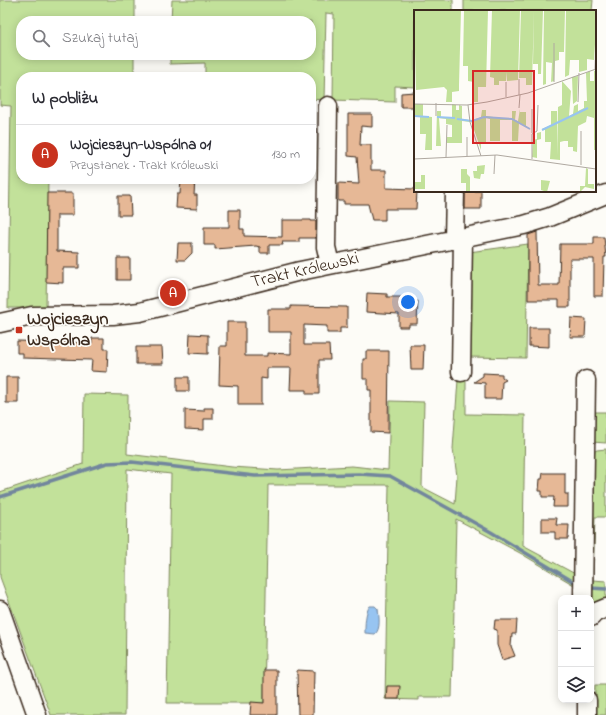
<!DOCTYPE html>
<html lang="pl">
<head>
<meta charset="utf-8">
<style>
	:root { --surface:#fff; --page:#f2f2f3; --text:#2b2b33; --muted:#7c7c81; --line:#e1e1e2; --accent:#c8321e }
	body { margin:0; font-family:"Indie Flower",sans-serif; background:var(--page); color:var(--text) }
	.controls { position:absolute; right:12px; bottom:12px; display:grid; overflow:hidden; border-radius:8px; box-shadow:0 2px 10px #0003 }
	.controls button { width:36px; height:36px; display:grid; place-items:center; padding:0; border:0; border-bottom:1px solid var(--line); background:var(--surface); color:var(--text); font:20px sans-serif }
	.you { position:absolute; left:408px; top:302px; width:14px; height:14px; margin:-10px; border:3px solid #fff; border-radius:50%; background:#1a73e8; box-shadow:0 0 0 6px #1a73e833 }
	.badge { display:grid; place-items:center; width:26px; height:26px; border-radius:50%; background:var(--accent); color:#fff; font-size:13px; font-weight:700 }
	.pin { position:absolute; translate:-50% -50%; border:2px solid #fff; box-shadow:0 1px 4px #0006 }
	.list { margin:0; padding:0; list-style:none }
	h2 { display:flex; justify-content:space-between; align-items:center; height:52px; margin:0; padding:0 16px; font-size:17px }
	h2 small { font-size:13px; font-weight:400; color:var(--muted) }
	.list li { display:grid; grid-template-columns:26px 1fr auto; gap:12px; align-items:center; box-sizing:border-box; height:60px; padding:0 16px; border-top:1px solid var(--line) }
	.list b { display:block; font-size:15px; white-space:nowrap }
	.list p { margin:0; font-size:13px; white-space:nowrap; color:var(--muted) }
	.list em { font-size:13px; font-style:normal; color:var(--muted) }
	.icon { flex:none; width:22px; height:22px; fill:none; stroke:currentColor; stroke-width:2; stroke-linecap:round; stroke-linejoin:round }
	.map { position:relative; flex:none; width:606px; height:715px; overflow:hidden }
	.search { position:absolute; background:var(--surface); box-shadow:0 2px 10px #0003; left:16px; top:16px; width:300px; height:44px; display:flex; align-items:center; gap:10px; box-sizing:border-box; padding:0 14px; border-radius:16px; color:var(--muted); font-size:15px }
	.panel { position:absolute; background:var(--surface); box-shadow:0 2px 10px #0003; left:16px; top:72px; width:300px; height:112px; border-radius:16px }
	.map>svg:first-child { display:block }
	.green { fill:#c2e19a; stroke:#7e865c }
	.water { fill:#97c4f1; stroke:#72869d }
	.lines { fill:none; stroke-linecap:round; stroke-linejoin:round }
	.stream { stroke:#72869d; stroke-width:3.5 }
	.building { fill:#e6b896; stroke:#3b2a1e }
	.minor-casing { stroke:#3b2a1e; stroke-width:21 }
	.minor { stroke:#fdfcf7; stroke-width:18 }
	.poi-dot { fill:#c8321e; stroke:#fdfcf7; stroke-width:1.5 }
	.labels { text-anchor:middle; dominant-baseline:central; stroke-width:3.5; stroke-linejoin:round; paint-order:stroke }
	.street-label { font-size:18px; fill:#3b2a1e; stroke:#fdfcf7 }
	.poi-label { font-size:18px; font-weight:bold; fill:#3b2a1e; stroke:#fdfcf7; text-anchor:start }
	.inset-river { fill:none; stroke:#97c4f1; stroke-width:2 }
	.inset-road { fill:none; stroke:#afa8a0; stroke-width:1 }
	.view { fill:#d62828; fill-opacity:0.15; stroke:#d62828; stroke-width:2 }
	.inset-edge { fill:none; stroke:#3b2a1e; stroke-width:2 }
</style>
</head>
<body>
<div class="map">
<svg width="606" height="715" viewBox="0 0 606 715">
	<rect width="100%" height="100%" fill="#fdfcf7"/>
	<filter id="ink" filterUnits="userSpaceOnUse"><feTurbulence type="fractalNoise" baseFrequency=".025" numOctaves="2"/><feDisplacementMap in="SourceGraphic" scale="8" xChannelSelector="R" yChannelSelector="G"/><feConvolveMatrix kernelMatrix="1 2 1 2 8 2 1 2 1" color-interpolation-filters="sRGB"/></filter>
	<g filter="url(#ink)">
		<!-- green -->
		<path class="green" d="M 0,0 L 135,0 L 135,21 L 21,21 L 21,55 L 134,55 L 134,77 L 21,77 L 21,179 L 48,179 L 46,308 L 8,308 L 11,106 L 0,105 Z
			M 172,0 L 453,0 L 453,11 L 415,11 L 415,87 L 395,86 L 395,102 L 333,100 L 334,14 L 326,13 L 324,100 L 311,99 L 311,77 L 205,77 L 205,63 L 170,64 L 170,55 L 311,55 L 311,21 L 171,21 Z
			M 464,0 L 593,0 L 592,11 L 464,11 Z
			M 528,244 L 526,358 L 467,357 L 469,252 Z
			M 458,380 L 466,381 L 466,414 L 525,415 L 523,546 L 579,576 L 579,588 L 520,553 L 456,519 L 452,697 L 419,697 L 419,700 L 385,699 L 389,485 L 268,485 L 264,703 L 167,703 L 171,474 L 127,469 L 125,715 L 51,715 L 0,577 L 0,492 L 83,464 L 84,394 L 128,395 L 127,454 L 232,467 L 278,470 L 352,466 L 388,470 L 390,401 L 424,402 L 422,487 L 455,504 L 457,476 L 453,449 Z
			M 591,412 L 606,412 L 606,443 L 592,442 Z
			M 606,449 L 606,517 L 595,517 L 593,580 L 606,581 L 606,605 L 591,603 L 591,598 L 593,452 L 597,450 Z
			M 595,685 L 606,685 L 606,715 L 594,715 Z"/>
		<!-- water -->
		<path class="water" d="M 370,606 L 375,606 L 378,609 C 379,617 381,629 375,634 L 365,633 C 365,625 365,612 370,606 Z"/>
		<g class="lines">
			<!-- stream -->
			<path class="stream" d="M 0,497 L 107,463 L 132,462 L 255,476 L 359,474 L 390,476 L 491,532 L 574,582
				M 591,588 L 606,589"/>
		</g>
		<!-- building -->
		<path class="building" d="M 415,92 L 415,107 L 401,107 L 401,93 Z
			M 348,114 L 372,114 L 372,127 L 361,126 L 360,145 L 371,145 L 371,170 L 386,170 L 386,188 L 415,189 L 417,191 L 416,209 L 385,209 L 385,220 L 372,220 L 368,204 L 344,204 L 344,201 L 338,201 L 338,183 L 359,184 L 357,157 L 348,156 Z
			M 181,179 L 195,179 L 194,195 L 197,195 L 197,209 L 176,208 L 177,194 L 180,194 Z
			M 465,191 L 481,191 L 481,209 L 465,209 Z
			M 47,193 L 73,193 L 73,215 L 57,215 L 57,251 L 79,252 L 79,268 L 63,268 L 63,283 L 46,282 Z
			M 118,196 L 130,196 L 131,215 L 118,215 Z
			M 229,210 L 240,210 L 240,229 L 244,229 L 244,236 L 282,237 L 282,220 L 311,220 L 311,221 L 316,221 L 316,238 L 299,238 L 299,242 L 282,242 L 283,245 L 269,245 L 269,253 L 260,253 L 260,247 L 256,246 L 215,249 L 215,245 L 204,245 L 204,227 L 229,227 Z
			M 537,232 L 538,285 L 559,285 L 560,244 L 594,244 L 594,237 L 604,237 L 606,257 L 604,257 L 603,296 L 594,296 L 594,259 L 570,259 L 570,307 L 559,307 L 559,300 L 528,300 L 528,235 Z
			M 178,243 L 192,243 L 192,253 L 185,260 L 177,260 Z
			M 117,258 L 130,258 L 130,280 L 117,280 Z
			M 367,293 L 387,294 L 387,297 L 407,297 L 407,301 L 418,301 L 417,324 L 409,324 L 409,327 L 399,327 L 399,314 L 366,312 Z
			M 291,306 L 347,307 L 347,328 L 340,328 L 340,333 L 327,333 L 327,326 L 304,325 L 304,345 L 329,345 L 330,360 L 319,360 L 319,394 L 306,394 L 306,390 L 290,390 L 291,368 L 267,368 L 267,379 L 261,378 L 261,405 L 238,405 L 238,386 L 219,385 L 220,346 L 227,346 L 227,322 L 245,322 L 245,356 L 267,356 L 267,353 L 291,354 L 291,332 L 268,332 L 268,309 L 291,309 Z
			M 571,318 L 586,319 L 585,337 L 570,337 Z
			M 529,328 L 549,328 L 549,347 L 529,346 Z
			M 190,334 L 208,335 L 208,354 L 189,353 Z
			M 92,338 L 104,338 L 104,349 L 108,349 L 107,372 L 91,371 L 92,360 L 23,358 L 23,353 L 17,353 L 17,341 L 92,343 Z
			M 410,345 L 424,345 L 423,370 L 411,370 Z
			M 136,347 L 162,347 L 163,364 L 136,364 Z
			M 366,351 L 389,351 L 388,433 L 371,432 L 371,390 L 368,390 L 368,379 L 363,379 L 363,359 L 366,359 Z
			M 483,373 L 502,374 L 502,377 L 506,380 L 502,382 L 501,399 L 485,399 L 485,383 L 474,382 L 483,376 Z
			M 6,377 L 18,377 L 18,403 L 6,403 Z
			M 177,377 L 189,377 L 189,391 L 177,391 Z
			M 204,408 L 213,408 L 213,419 L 204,419 L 204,430 L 185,429 L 185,410 L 204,411 Z
			M 543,473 L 565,473 L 565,494 L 568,494 L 568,507 L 553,507 L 554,497 L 542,497 L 542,491 L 539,491 L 540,479 L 542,479 Z
			M 542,518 L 557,518 L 556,525 L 569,525 L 568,539 L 555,539 L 555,532 L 542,532 Z
			M 495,620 L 517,620 L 516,634 L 512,634 L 511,646 L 515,656 L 502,660 L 497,645 L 497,630 L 494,629 Z
			M 264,670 L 277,670 L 277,715 L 250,715 L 251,702 L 264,703 Z
			M 297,670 L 314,671 L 313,715 L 298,715 Z
			M 387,686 L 400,686 L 399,699 L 386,699 Z"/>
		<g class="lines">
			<!-- minor casing -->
			<g class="minor-casing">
				<path id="minor" d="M 328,106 L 326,247 L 330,264
					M 454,240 L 455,191
					M 0,323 L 32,316 L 113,315 L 140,312 L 300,271 L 524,225 L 550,217 L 606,194
					M 461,372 L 463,238
					M 583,598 L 586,380
					M 0,610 L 37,715
					M 591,617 L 594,613 L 606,608
					M 587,715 L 587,700"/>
			</g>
			<!-- minor -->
			<use href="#minor" class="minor"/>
		</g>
	</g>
	<!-- markers -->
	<rect class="poi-dot" x="15" y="326" width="8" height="8" rx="2"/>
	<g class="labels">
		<!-- street labels -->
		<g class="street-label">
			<text transform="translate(305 271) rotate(-13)">Trakt Królewski</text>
		</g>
		<!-- poi labels -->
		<g class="poi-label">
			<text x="27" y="320">Wojcieszyn<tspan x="27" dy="21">Wspólna</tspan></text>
		</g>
	</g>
	<!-- overview -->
	<g transform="translate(414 10)">
		<rect width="182" height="182" fill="#fdfcf7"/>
		<path d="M 0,0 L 47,0 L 45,75 L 45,81 L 38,82 L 38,92 L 32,92 L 33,80 L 30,77 L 2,80 ZM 50,0 L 74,0 L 72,77 L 64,77 L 64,92 L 60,92 L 60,72 L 54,71 L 54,56 L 49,56 ZM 78,0 L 106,0 L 104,70 L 93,71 L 92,62 L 92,71 L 85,71 L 85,75 L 80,75 L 80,68 L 76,67 ZM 107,0 L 120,0 L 118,75 L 112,75 L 112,68 L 105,68 ZM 120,0 L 129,0 L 127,64 L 124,64 L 124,54 L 119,54 ZM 130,0 L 151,0 L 150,42 L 145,42 L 145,50 L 141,51 L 140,71 L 137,72 L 138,53 L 132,52 L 132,74 L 129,75 ZM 152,0 L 182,0 L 182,19 L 180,50 L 173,49 L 173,60 L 165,62 L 165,50 L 156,50 L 155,65 L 151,67 ZM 182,60 L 182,140 L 180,140 L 180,108 L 173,106 L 172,112 L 164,116 L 163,142 L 159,141 L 159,137 L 154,137 L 154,131 L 150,131 L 146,132 L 146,150 L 136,149 L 137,132 L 131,132 L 131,120 L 128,119 L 137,115 L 137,101 L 143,101 L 143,146 L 144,97 L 148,95 L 148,71 L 157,81 L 155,106 L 159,104 L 160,96 L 164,94 L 164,101 L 170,98 L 170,91 L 173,91 L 172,63 L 176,61 L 176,71 L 180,71 L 180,61 ZM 164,66 L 163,91 L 159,94 L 158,67 ZM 1,94 L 9,94 L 9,106 L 18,107 L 18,140 L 11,140 L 12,124 L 6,124 L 6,107 L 0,107 ZM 38,94 L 42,95 L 42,100 L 45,100 L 45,95 L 48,96 L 48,109 L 55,110 L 56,112 L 48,111 L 48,133 L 33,133 L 33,127 L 38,127 L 38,115 L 32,114 L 32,109 L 25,108 L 27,136 L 22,136 L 23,101 L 27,101 L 27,107 L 38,107 ZM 106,99 L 106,102 L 112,102 L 112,116 L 117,120 L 105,113 L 104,131 L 98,131 L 98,110 L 86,110 L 86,131 L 76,131 L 76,109 L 72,108 L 72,134 L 67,134 L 67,140 L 57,111 L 67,107 L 68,100 L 72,100 L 72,106 L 87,108 L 98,108 L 98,101 L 102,101 L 101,110 L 104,111 ZM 127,122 L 127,129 L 123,130 L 123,148 L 118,147 L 119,130 L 123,129 L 123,123 ZM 71,155 L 70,164 L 67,164 L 66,169 L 60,168 L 59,161 L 63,161 L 63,156 ZM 172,158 L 174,159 L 174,174 L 180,174 L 180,179 L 171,177 L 166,182 L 166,176 L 171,176 ZM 47,159 L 53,159 L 53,164 L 56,167 L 56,182 L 52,182 L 52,173 L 47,173 ZM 7,165 L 11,165 L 11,179 L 0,179 L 0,172 L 7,172 ZM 127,170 L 136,171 L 133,182 L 127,180 Z" fill="#c2e19a"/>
		<path class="inset-river" d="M 0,106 L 15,107M 23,107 L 41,108M 43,109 L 58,111 L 70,107 L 98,109 L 116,119M 128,120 L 174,98"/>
		<path class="inset-road" d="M 181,59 L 182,28M 92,72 L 92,87M 140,72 L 140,33M 105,85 L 105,69M 164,92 L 165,63M 0,94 L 53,95 L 73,92 L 114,83 L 182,59M 54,95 L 56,112 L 67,146M 105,98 L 106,85M 118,99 L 118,123M 22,106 L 22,93M 53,146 L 53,127M 32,147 L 33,115M 0,149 L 83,145 L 182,159M 118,149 L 118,124 L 123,121 L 124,95M 167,155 L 167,121M 80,164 L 81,145"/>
		<path class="view" d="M 59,61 L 120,61 L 120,133 L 59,133 Z"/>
		<rect width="182" height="182" class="inset-edge"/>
	</g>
</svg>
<div class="controls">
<button>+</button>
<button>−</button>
<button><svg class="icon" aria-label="layers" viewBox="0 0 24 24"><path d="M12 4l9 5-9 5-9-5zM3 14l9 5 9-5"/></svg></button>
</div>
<div class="you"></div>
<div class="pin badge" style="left:173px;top:293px">A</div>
<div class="search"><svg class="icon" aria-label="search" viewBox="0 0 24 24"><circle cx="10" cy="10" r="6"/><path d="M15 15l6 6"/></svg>Szukaj tutaj</div>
<section class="panel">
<h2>W pobliżu<small></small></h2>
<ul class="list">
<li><span class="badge">A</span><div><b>Wojcieszyn-Wspólna 01</b><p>Przystanek · Trakt Królewski</p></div><em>130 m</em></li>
</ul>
</section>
</div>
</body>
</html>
